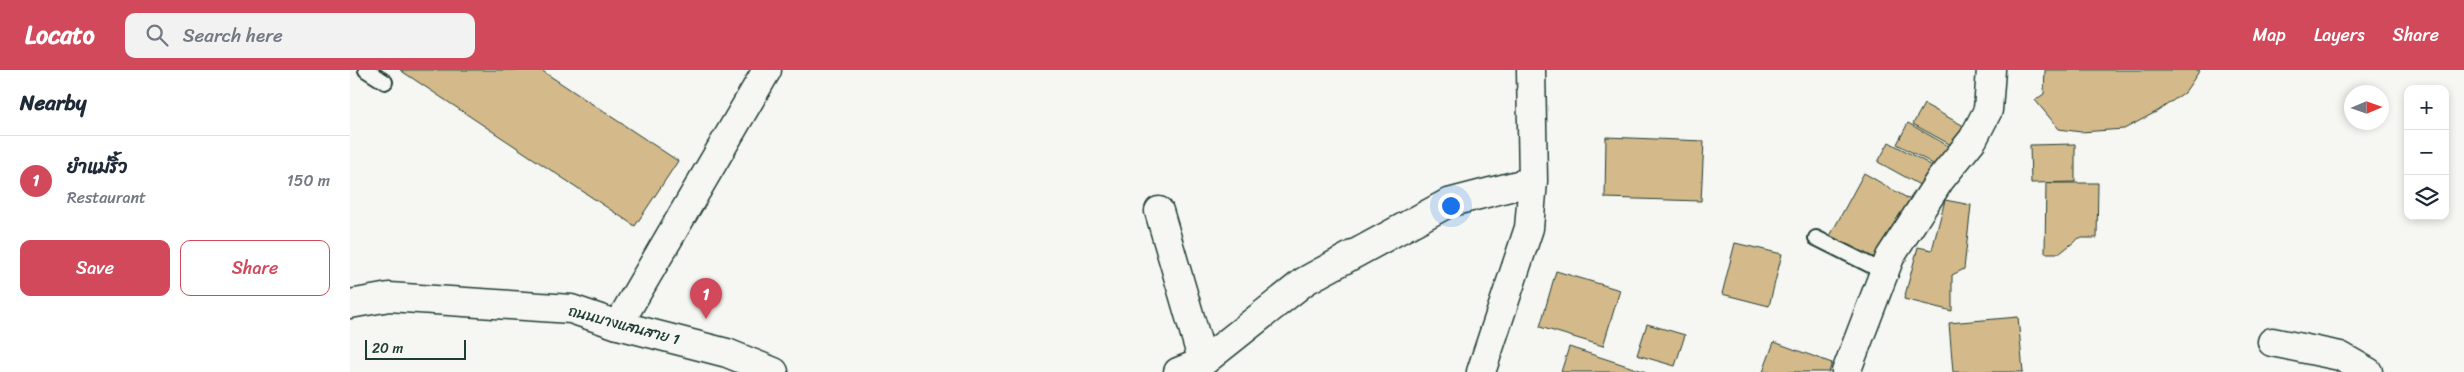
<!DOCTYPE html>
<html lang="en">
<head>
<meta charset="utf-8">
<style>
	:root { --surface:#fff; --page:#f2f2f3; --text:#1f2937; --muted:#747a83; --line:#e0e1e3; --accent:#d1495b }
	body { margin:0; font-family:Sriracha,"Playpen Sans Thai",sans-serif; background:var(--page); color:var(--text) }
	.controls { position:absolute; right:15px; top:15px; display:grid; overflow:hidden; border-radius:10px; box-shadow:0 2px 8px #0003 }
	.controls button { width:45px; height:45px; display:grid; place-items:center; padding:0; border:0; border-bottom:1px solid var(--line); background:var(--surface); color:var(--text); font:25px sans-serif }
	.compass { position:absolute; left:1994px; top:15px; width:45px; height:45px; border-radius:50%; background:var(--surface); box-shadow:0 2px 8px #0003; rotate:88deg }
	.scale { position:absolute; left:15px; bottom:12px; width:101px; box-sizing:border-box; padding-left:5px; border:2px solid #1f3d34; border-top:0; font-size:14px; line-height:18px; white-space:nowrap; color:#1f3d34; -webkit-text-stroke:4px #f6f6f2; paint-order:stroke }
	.you { position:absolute; left:1100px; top:135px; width:18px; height:18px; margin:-12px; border:4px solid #fff; border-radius:50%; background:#1a73e8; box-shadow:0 0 0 8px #1a73e833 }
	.badge { display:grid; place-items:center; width:32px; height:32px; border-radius:50%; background:var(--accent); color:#fff; font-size:16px; font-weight:700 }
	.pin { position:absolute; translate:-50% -41px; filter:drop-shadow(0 1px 2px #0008) }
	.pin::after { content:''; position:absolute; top:26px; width:18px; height:15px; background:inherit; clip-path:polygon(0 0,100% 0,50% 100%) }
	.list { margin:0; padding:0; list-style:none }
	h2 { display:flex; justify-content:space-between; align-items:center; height:65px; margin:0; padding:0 20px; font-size:21px }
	h2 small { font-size:16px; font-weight:400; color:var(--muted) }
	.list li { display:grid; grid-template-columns:32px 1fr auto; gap:15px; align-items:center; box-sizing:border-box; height:90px; padding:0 20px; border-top:1px solid var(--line) }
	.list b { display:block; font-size:19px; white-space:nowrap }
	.list p { margin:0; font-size:16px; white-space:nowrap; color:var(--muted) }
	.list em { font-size:16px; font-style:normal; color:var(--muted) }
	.actions { display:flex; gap:10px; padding:15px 20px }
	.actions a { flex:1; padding:11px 0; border:1px solid var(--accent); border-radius:10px; text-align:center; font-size:18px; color:var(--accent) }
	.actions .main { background:var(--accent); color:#fff }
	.icon { flex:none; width:28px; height:28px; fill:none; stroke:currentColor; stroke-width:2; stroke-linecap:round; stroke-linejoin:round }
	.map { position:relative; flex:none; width:2114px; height:302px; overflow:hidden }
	header { display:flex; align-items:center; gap:30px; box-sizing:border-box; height:70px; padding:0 25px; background:var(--accent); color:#fff }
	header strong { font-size:24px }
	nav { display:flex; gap:28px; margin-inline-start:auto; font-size:18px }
	.search { width:350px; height:45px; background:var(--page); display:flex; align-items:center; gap:12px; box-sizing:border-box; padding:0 18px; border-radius:10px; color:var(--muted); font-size:19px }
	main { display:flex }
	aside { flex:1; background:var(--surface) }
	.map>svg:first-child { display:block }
	.building { fill:#d4ba8a; stroke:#1f3d34 }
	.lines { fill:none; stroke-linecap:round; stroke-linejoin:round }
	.service-casing { stroke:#1f3d34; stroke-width:18 }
	.minor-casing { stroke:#1f3d34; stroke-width:31 }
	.tertiary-casing { stroke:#1f3d34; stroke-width:31 }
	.service { stroke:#f6f6f2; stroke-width:14 }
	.minor { stroke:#f6f6f2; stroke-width:28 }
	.tertiary { stroke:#f6f6f2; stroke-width:28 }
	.labels { text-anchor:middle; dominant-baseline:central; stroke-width:4.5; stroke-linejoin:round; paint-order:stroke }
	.street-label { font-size:15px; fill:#1f3d34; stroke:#f6f6f2 }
</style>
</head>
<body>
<header>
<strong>Locato</strong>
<div class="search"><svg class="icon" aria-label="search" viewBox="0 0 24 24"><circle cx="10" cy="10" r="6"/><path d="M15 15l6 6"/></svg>Search here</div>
<nav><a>Map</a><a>Layers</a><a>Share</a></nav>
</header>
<main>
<aside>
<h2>Nearby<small></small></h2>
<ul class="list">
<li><span class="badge">1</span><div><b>ยำแม่ริ้ว</b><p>Restaurant</p></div><em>150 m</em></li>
</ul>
<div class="actions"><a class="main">Save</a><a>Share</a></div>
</aside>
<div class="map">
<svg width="2114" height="302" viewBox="0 0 2114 302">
	<rect width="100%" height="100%" fill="#f6f6f2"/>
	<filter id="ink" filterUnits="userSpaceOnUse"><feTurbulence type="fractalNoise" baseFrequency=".02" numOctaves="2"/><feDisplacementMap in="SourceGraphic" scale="10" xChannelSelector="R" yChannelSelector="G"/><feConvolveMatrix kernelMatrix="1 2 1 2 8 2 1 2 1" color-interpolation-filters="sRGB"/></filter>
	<g filter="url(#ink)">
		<!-- building -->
		<path class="building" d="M 50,0 L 191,0 L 328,91 L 285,156 Z
			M 1695,0 L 1850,0 L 1835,22 L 1808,41 L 1774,59 L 1731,62 L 1709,59 L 1685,30 L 1694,24 Z
			M 1574,34 L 1623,61 L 1612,81 L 1563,54 Z
			M 1558,53 L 1607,81 L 1596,101 L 1547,74 Z
			M 1256,67 L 1354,71 L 1351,131 L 1255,128 Z
			M 1539,72 L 1588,99 L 1577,119 L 1528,92 Z
			M 1725,74 L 1725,112 L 1681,113 L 1680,75 Z
			M 1514,103 L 1564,132 L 1530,194 L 1480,166 Z
			M 1696,113 L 1748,113 L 1747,168 L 1729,168 L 1710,183 L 1695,183 Z
			M 1595,130 L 1621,135 L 1614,199 L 1602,205 L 1602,241 L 1554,229 L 1568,177 L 1582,180 Z
			M 1385,173 L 1432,184 L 1419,236 L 1372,224 Z
			M 1206,201 L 1270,220 L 1253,276 L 1190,257 Z
			M 1668,247 L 1673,302 L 1603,302 L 1599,253 Z
			M 1297,254 L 1335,265 L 1325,296 L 1287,285 Z
			M 1424,272 L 1482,293 L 1479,302 L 1413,302 Z
			M 1219,277 L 1296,302 L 1211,302 Z"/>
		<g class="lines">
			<!-- service casing -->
			<g class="service-casing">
				<path id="service" d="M 16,0 L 35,12
					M 1466,168 L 1534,202"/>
			</g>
			<!-- minor casing -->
			<g class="minor-casing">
				<path id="minor" d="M 809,141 L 853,292
					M 268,255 L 417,0
					M 1922,272 L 1990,286 L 2018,302
					M 828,302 L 853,292 L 955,211 L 1098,133 L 1183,111
					M 1131,302 L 1179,158 L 1183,111 L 1181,0
					M 1496,302 L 1540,187 L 1590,110 L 1623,69 L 1638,40 L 1641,0"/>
			</g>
			<!-- tertiary casing -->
			<g class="tertiary-casing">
				<path id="tertiary" d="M 0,234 L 39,227 L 221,239 L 268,255 L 377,283 L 424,302"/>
			</g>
			<!-- service -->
			<use href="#service" class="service"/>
			<!-- minor -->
			<use href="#minor" class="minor"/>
			<!-- tertiary -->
			<use href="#tertiary" class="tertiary"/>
		</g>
	</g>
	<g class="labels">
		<!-- street labels -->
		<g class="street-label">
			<text transform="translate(274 255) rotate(15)">ถนนบางแสนสาย 1</text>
		</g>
	</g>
</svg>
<div class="controls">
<button>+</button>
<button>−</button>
<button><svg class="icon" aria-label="layers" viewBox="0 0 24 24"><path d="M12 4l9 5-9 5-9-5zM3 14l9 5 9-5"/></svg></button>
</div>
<svg class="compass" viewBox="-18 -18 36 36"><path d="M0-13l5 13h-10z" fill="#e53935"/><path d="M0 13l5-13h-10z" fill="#747a83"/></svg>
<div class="scale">20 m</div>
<div class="you"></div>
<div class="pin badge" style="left:356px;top:249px">1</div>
</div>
</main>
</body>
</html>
